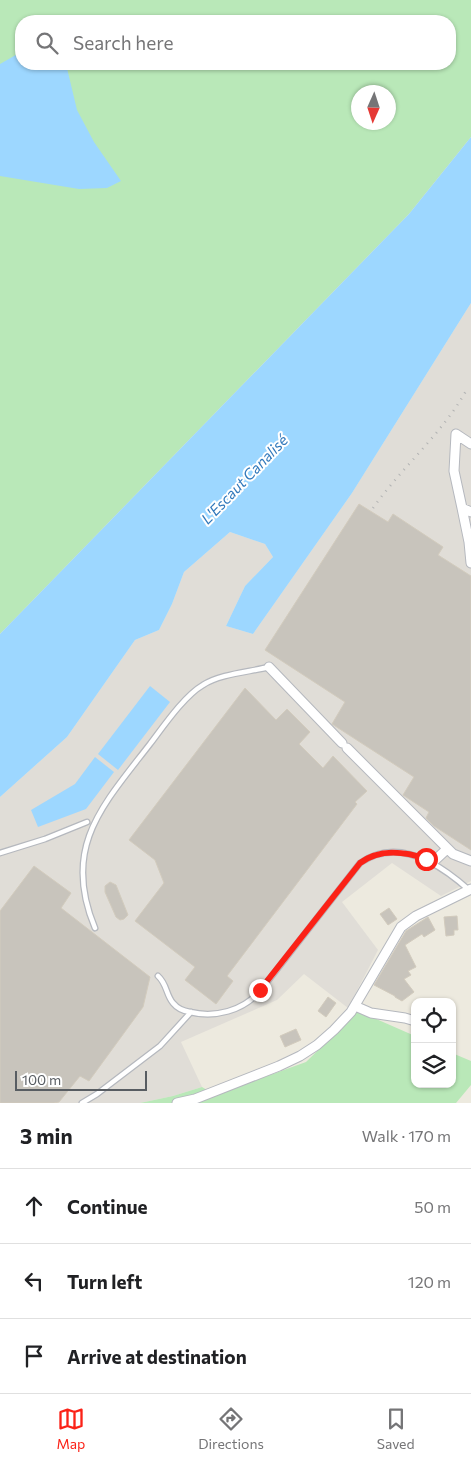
<!DOCTYPE html>
<html lang="en">
<head>
<meta charset="utf-8">
<style>
	:root { --surface:#fff; --page:#f6f6f6; --text:#202124; --muted:#757577; --line:#e0e0e0; --accent:#fb2217 }
	body { margin:0; font-family:Commissioner,sans-serif; background:var(--page); color:var(--text) }
	.controls { position:absolute; right:15px; bottom:15px; display:grid; overflow:hidden; border-radius:10px; box-shadow:0 1px 4px #0004 }
	.controls button { width:45px; height:45px; display:grid; place-items:center; padding:0; border:0; border-bottom:1px solid var(--line); background:var(--surface); color:var(--text); font:25px sans-serif }
	.compass { position:absolute; left:351px; top:85px; width:45px; height:45px; border-radius:50%; background:var(--surface); box-shadow:0 1px 4px #0004; rotate:183deg }
	.scale { position:absolute; left:15px; bottom:12px; width:132px; box-sizing:border-box; padding-left:5px; border:2px solid #585d62; border-top:0; font-size:14px; line-height:18px; white-space:nowrap; color:#585d62; -webkit-text-stroke:4px #fff; paint-order:stroke }
	.stop { position:absolute; width:15px; height:15px; margin:-11px; border:4px solid #fb2217; border-radius:50%; background:#fff }
	.stop.end { background:#fb2217; border-color:#fff; box-shadow:0 1px 5px #0008 }
	.list { margin:0; padding:0; list-style:none }
	h2 { display:flex; justify-content:space-between; align-items:center; height:65px; margin:0; padding:0 20px; font-size:21px }
	h2 small { font-size:16px; font-weight:400; color:var(--muted) }
	.list li { display:grid; grid-template-columns:32px 1fr auto; gap:15px; align-items:center; box-sizing:border-box; height:75px; padding:0 20px; border-top:1px solid var(--line) }
	.list b { display:block; font-size:19px; white-space:nowrap }
	.list em { font-size:16px; font-style:normal; color:var(--muted) }
	.icon { flex:none; width:28px; height:28px; fill:none; stroke:currentColor; stroke-width:2; stroke-linecap:round; stroke-linejoin:round }
	.map { position:relative; flex:none; width:471px; height:1103px; overflow:hidden }
	.search { position:absolute; background:var(--surface); box-shadow:0 1px 4px #0004; left:15px; right:15px; top:15px; height:55px; display:flex; align-items:center; gap:12px; box-sizing:border-box; padding:0 18px; border-radius:20px; color:var(--muted); font-size:19px }
	.sheet { height:290px; background:var(--surface) }
	nav { display:flex; justify-content:space-around; align-items:center; box-sizing:border-box; height:70px; border-top:1px solid var(--line); background:var(--surface); font-size:14px; color:var(--muted) }
	nav a { display:grid; justify-items:center; gap:2px }
	nav .on { color:var(--accent) }
	.map>svg:first-child { display:block }
	.industrial { fill:#e0ddd7 }
	.green { fill:#b9e8b8; fill-rule:evenodd }
	.water { fill:#9dd7ff }
	.building { fill:#c8c4bc; stroke:#d2cbbd }
	.lines { fill:none; stroke-linecap:round; stroke-linejoin:round }
	.lane-casing { stroke:#b5b8be; stroke-width:7 }
	.street-casing { stroke:#b5b8be; stroke-width:11 }
	.lane { stroke:#fff; stroke-width:4.5 }
	.street { stroke:#fff; stroke-width:9 }
	.rail { stroke:#b2b3b3; stroke-width:2.5; stroke-dasharray:1 6; stroke-linecap:butt }
	.route { stroke:#fb2217; stroke-width:6 }
	.labels { text-anchor:middle; dominant-baseline:central; stroke-width:4; stroke-linejoin:round; paint-order:stroke }
	.water-label { font-size:15px; font-style:italic; fill:#3078bb; stroke:#fff }
</style>
</head>
<body>
<div class="map">
<svg width="471" height="1103" viewBox="0 0 471 1103">
	<rect width="100%" height="100%" fill="#edeadf"/>
	<!-- industrial -->
	<path class="industrial" d="M 471,303 L 471,881 L 441,896 L 392,863 L 342,902 L 378,950 L 348,1008 L 304,974 L 277,1000 L 181,1042 L 202,1087 L 173,1096 L 140,1103 L 0,1103 L 0,797 L 67,737 L 135,640 L 159,630 L 172,604 L 184,572 L 230,532 L 265,544 L 273,557 L 245,586 L 226,626 L 253,634 L 352,493 Z"/>
	<!-- green -->
	<path class="green" d="M 0,0 L 471,0 L 471,137 L 409,214 L 0,634 ZM 21,21 L 450,21 L 450,64 L 21,64 ZM 358,92 L 388,92 L 388,122 L 358,122 Z
		M 358,1011 L 415,1036 L 415,1084 L 452,1084 L 452,1053 L 471,1061 L 471,1085 L 456,1103 L 140,1103 L 173,1096 L 202,1087 L 215,1095 L 306,1062 Z"/>
	<!-- water -->
	<path class="water" d="M 21,52 L 21,64 L 66,64 L 77,110 L 94,142 L 121,181 L 107,188 L 79,189 L 0,176 L 0,64 Z
		M 471,137 L 471,303 L 352,493 L 253,634 L 226,626 L 245,586 L 273,557 L 265,544 L 230,532 L 184,572 L 172,604 L 159,630 L 135,640 L 67,737 L 0,797 L 0,634 L 409,214 Z
		M 150,686 L 170,702 L 118,770 L 98,754 Z
		M 95,757 L 114,772 L 86,809 L 38,827 L 31,810 L 75,784 Z"/>
	<!-- building -->
	<path class="building" d="M 359,504 L 388,522 L 393,514 L 443,547 L 438,555 L 471,576 L 471,850 L 434,826 L 426,818 L 429,812 L 403,795 L 414,777 L 332,724 L 345,702 L 265,650 Z
		M 245,688 L 276,720 L 287,709 L 310,732 L 299,744 L 323,768 L 333,756 L 367,791 L 355,802 L 357,804 L 227,976 L 233,981 L 216,1004 L 185,980 L 195,967 L 135,921 L 164,883 L 155,860 L 129,840 Z
		M 34,866 L 71,893 L 61,908 L 150,977 L 143,1007 L 89,1081 L 80,1076 L 59,1102 L 54,1103 L 0,1103 L 0,911 Z
		M 110,882 L 116,885 L 128,915 L 124,919 L 120,920 L 116,917 L 105,892 L 105,886 Z
		M 389,908 L 397,919 L 388,925 L 380,914 Z
		M 457,916 L 458,930 L 454,930 L 454,935 L 446,936 L 444,917 Z
		M 428,917 L 435,930 L 424,937 L 422,934 L 405,945 L 416,967 L 408,971 L 411,975 L 404,979 L 414,992 L 402,1001 L 395,997 L 395,996 L 374,985 L 406,931 Z
		M 328,997 L 336,1003 L 326,1017 L 318,1011 Z
		M 296,1029 L 301,1040 L 285,1047 L 280,1036 Z"/>
	<g class="lines">
		<!-- lane casing -->
		<g class="lane-casing">
			<path id="lane" d="M 0,853 L 45,839 L 87,822
				M 95,928 C 61,847 103,805 150,744 C 163,727 184,696 203,685 C 220,674 249,672 269,667
				M 158,976 C 167,984 166,995 173,1003 C 177,1008 183,1011 190,1012 C 215,1018 243,1011 260,991 L 360,863 C 398,836 440,864 469,890
				M 82,1103 L 97,1094 L 160,1046 L 191,1012"/>
		</g>
		<!-- street casing -->
		<g class="street-casing">
			<path id="street" d="M 471,444 L 456,434 L 454,471 L 462,508 L 471,512
				M 462,508 L 469,542 L 471,563
				M 269,667 L 342,743
				M 347,748 L 453,854 L 471,861
				M 433,862 L 447,849
				M 355,1006 L 371,1013 L 405,1018 L 415,1021
				M 177,1103 L 195,1099 L 279,1066 L 300,1056 L 317,1045 L 334,1030 L 351,1012 L 401,927 L 416,916 L 471,889"/>
		</g>
		<!-- lane -->
		<use href="#lane" class="lane"/>
		<!-- street -->
		<use href="#street" class="street"/>
		<!-- rail -->
		<path class="rail" d="M 373,508 C 402,467 441,435 466,391"/>
	</g>
	<g class="lines">
		<!-- route -->
		<path class="route" d="M 260,990 L 360,863 C 379,849 404,851 426,859"/>
	</g>
	<g class="labels">
		<!-- water labels -->
		<g class="water-label">
			<text transform="translate(244 479) rotate(-46)">L'Escaut Canalisé</text>
		</g>
	</g>
</svg>
<div class="controls">
<button><svg class="icon" aria-label="locate" viewBox="0 0 24 24"><circle cx="12" cy="12" r="6"/><path d="M12 2v4M12 18v4M2 12h4M18 12h4"/></svg></button>
<button><svg class="icon" aria-label="layers" viewBox="0 0 24 24"><path d="M12 4l9 5-9 5-9-5zM3 14l9 5 9-5"/></svg></button>
</div>
<svg class="compass" viewBox="-18 -18 36 36"><path d="M0-13l5 13h-10z" fill="#e53935"/><path d="M0 13l5-13h-10z" fill="#757577"/></svg>
<div class="scale">100 m</div>
<div class="stop" style="left:426px;top:859px"></div>
<div class="stop end" style="left:260px;top:990px"></div>
<div class="search"><svg class="icon" aria-label="search" viewBox="0 0 24 24"><circle cx="10" cy="10" r="6"/><path d="M15 15l6 6"/></svg>Search here</div>
</div>
<section class="sheet">
<h2>3 min<small>Walk · 170 m</small></h2>
<ul class="list">
<li><svg class="icon" aria-label="ahead" viewBox="0 0 24 24"><path d="M12 20V5M6 11l6-6 6 6"/></svg><div><b>Continue</b></div><em>50 m</em></li>
<li><svg class="icon" aria-label="left" viewBox="0 0 24 24"><path d="M17 20v-9H6M10 6l-5 5 5 5"/></svg><div><b>Turn left</b></div><em>120 m</em></li>
<li><svg class="icon" aria-label="arrive" viewBox="0 0 24 24"><path d="M6 21V4h12l-3 4 3 4H6"/></svg><div><b>Arrive at destination</b></div></li>
</ul>
</section>
<nav>
<a class="on"><svg class="icon" aria-label="map" viewBox="0 0 24 24"><path d="M3 6l6-2 6 2 6-2v14l-6 2-6-2-6 2zM9 4v14M15 6v14"/></svg>Map</a>
<a><svg class="icon" aria-label="directions" viewBox="0 0 24 24"><path d="M12 3l9 9-9 9-9-9zM9 14v-3h6M13 9l2 2-2 2"/></svg>Directions</a>
<a><svg class="icon" aria-label="saved" viewBox="0 0 24 24"><path d="M7 4h10v16l-5-4-5 4z"/></svg>Saved</a>
</nav>
</body>
</html>
